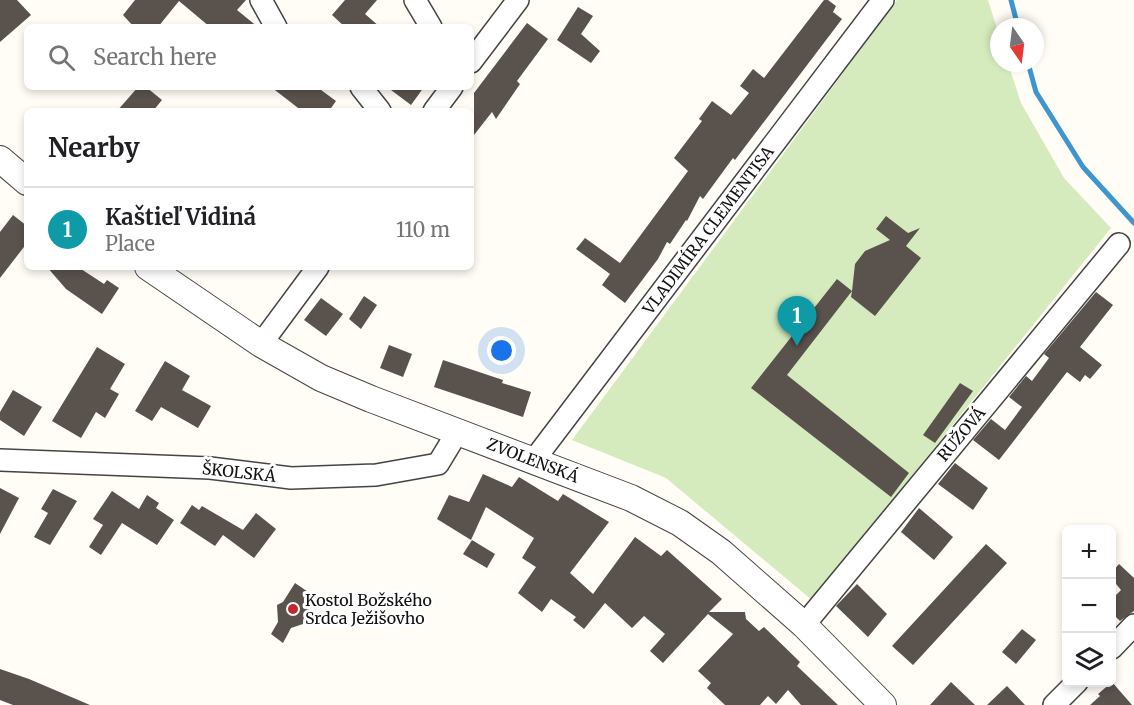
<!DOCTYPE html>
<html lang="en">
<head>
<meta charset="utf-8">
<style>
	:root { --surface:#fff; --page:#f2f2f2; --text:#202124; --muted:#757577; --line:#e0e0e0; --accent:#1a73e8 }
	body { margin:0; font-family:Merriweather,serif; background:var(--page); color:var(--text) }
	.controls { position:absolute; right:18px; bottom:18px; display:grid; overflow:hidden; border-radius:9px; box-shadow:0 3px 9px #0003 }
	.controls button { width:54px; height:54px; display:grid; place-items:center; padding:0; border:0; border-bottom:2px solid var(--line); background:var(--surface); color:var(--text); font:30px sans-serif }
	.compass { position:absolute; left:990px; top:18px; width:54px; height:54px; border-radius:50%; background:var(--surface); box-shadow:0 3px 9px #0003; rotate:166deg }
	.you { position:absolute; left:502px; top:351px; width:21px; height:21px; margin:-15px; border:4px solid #fff; border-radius:50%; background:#1a73e8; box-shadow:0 0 0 9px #1a73e833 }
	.badge { display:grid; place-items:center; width:39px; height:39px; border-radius:50%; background:var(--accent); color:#fff; font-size:20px; font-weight:700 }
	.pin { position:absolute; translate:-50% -50px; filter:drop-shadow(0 2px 3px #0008) }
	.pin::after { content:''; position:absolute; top:32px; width:21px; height:18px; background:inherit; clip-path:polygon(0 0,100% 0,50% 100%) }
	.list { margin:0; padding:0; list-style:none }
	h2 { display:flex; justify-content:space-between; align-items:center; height:78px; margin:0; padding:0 24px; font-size:26px }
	h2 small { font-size:20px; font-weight:400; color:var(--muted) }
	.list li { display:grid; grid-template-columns:39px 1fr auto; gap:18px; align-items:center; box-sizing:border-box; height:84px; padding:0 24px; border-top:2px solid var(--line) }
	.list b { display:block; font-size:22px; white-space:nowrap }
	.list p { margin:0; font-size:20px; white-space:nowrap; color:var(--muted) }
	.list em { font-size:20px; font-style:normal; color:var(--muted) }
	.icon { flex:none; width:33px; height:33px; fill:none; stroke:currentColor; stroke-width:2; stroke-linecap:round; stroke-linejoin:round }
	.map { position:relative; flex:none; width:1134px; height:705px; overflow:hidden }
	.search { position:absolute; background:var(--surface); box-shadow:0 3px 9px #0003; left:24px; top:24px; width:450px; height:66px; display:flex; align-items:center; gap:15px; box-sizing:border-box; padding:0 21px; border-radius:9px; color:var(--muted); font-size:22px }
	.panel { position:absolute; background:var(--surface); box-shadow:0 3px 9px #0003; left:24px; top:108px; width:450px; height:162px; border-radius:9px }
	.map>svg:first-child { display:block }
	.green { fill:#d5ebbd }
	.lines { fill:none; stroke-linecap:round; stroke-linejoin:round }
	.stream { stroke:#3f96cf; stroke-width:5 }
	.building { fill:#5a524d }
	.minor-casing { stroke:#444; stroke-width:24 }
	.tertiary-casing { stroke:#444; stroke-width:28 }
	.minor { stroke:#fff; stroke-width:21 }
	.tertiary { stroke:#fff; stroke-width:26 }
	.poi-dot { fill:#c4262e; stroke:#fff; stroke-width:2 }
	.labels { text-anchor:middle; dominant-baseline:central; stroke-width:6; stroke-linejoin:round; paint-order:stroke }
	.street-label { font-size:16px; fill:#111; stroke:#fff }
	.poi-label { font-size:16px; fill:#111; stroke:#fff; text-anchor:start }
</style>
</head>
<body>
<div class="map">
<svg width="1134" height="705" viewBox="0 0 1134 705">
	<rect width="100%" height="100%" fill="#fffdf5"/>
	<!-- green -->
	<path class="green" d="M 897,0 L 988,0 L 999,35 L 999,63 L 1008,63 L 1021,103 L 1064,178 L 1111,228 L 812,600 L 666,478 L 572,440 Z"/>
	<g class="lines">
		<!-- stream -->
		<path class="stream" d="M 1011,0 L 1018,27
			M 1028,63 L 1036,92 L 1083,167 L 1134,223"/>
	</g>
	<!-- building -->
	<path class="building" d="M 0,0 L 17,0 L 31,15 L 0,42 Z
		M 135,0 L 246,0 L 237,10 L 258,27 L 210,27 L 179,1 L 158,27 L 134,27 L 123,15 Z
		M 345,0 L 377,0 L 365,14 L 380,27 L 345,27 L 332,15 Z
		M 824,0 L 828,0 L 836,6 L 833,12 L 842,19 L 735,160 L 733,158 L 703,199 L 700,196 L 687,221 L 686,220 L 670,244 L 667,242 L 658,259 L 625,303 L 602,285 L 610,274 L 576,249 L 585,238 L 620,263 L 688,171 L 674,158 L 702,121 L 699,119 L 712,101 L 731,115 L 749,93 L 740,86 L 753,69 L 764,78 Z
		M 578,7 L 593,16 L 581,34 L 600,51 L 591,63 L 557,40 Z
		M 527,23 L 548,39 L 517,81 L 520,84 L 496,119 L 492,112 L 474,135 L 474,93 Z
		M 138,87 L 146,87 L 162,100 L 153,111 L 117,111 Z
		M 271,87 L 317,87 L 336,101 L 329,111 L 302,111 Z
		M 387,87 L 424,87 L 411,105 Z
		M 13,215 L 27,226 L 27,243 L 0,278 L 0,232 Z
		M 886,216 L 908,233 L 920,228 L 906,246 L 921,258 L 875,316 L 851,297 L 852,291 L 787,375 L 909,473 L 891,497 L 751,388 L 837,279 L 852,291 L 855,264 L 865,251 L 890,240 L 876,229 Z
		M 47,267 L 78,267 L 104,284 L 107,280 L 119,288 L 102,314 L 66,289 Z
		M 1096,292 L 1113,305 L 1080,347 L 1102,365 L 1090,379 L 1085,375 L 1080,382 L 1067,372 L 999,460 L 973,440 L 991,419 L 1005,430 L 1022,407 L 1009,397 L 1026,376 L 1032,381 L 1049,358 L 1044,354 Z
		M 364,296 L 377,305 L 361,329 L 349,319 Z
		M 321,298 L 343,314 L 326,336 L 304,320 Z
		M 389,345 L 412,354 L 403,377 L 380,368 Z
		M 97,347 L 125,364 L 110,389 L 119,394 L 105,418 L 96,412 L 81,438 L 52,421 Z
		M 443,360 L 503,380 L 502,383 L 531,392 L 523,417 L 434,387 Z
		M 165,361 L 190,376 L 182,390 L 211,406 L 198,428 L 161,407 L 152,421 L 135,411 Z
		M 960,383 L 973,391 L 935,443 L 923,435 Z
		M 13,390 L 42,407 L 24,436 L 0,420 L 0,412 Z
		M 955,463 L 988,488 L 973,510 L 938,484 Z
		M 483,474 L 512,487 L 519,477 L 558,501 L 563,494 L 609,522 L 570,573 L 593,594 L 635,537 L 661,556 L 667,550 L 722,599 L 709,612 L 745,612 L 746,619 L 759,631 L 764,627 L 800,662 L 797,666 L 838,705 L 801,705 L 788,690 L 776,704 L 768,696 L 760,705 L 725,705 L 707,688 L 711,683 L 698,671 L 733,634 L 708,614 L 663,663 L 650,651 L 665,634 L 644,616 L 632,628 L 605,603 L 584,629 L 573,620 L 576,617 L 551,599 L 542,612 L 518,593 L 536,567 L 522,558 L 534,538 L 486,507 L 471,540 L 437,519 L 449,495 L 469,502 Z
		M 0,488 L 19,498 L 0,534 Z
		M 53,489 L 77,501 L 50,545 L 34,537 L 48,513 L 41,509 Z
		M 112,491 L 139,509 L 147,495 L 159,503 L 156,508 L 174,520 L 157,545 L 122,523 L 101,555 L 89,547 L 103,525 L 93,519 Z
		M 192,505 L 199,510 L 202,506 L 243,530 L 256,513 L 276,529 L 254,558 L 223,535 L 215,546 L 180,523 Z
		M 919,508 L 953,537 L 934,560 L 901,532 Z
		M 472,540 L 495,554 L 487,568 L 463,554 Z
		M 986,544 L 1007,563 L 913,665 L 892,646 Z
		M 1119,564 L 1134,578 L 1134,611 L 1120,621 L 1112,613 L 1112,599 L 1121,590 L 1112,579 L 1112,572 Z
		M 295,583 L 317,598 L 306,616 L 306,623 L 291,628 L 283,643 L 271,634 L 278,622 L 277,605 L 283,602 Z
		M 857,584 L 887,614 L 868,637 L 836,606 Z
		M 1022,629 L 1036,640 L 1016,664 L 1002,652 Z
		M 0,669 L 29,679 L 90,705 L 13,705 L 0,700 Z
		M 951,682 L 975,705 L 930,705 Z
		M 1112,682 L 1132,705 L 1090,705 L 1100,696 L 1098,694 Z
		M 1007,686 L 1025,705 L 987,705 Z"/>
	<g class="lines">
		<!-- minor casing -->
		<g class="minor-casing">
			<path id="minor" d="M 261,0 L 276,27
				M 415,0 L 431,27
				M 471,62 L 518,0
				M 361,87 L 380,111
				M 434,111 L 452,87
				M 261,344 L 318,267
				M 0,460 L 210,468 L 291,478 L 376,475 L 438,464 L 458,431
				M 534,460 L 883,0
				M 804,625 L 1119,244
				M 1112,648 L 1134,625
				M 1054,705 L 1077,682"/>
		</g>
		<!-- tertiary casing -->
		<g class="tertiary-casing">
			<path id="tertiary" d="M 0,159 L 27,182
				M 148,267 L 261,344 L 321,378 L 371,399 L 631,498 L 680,523 L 721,552 L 804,625 L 883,705"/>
		</g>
		<!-- minor -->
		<use href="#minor" class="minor"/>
		<!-- tertiary -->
		<use href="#tertiary" class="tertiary"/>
	</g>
	<!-- markers -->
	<circle class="poi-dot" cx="293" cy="609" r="6"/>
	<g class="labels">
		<!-- street labels -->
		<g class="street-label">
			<text transform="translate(708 230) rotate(-53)">VLADIMÍRA CLEMENTISA</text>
			<text transform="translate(961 434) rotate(-50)">RUŽOVÁ</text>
			<text transform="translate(533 460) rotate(21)">ZVOLENSKÁ</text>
			<text transform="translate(239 472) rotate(6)">ŠKOLSKÁ</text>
		</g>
		<!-- poi labels -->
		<g class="poi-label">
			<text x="305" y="600">Kostol Božského<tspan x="305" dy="18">Srdca Ježišovho</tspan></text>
		</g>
	</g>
</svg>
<div class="controls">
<button>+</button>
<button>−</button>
<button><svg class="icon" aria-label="layers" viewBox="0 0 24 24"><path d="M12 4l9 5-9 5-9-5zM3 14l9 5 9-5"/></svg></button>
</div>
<svg class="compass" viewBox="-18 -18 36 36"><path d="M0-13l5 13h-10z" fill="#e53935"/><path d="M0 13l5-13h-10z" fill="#757577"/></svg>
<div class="you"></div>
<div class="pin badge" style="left:797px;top:346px;background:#0f9aa8">1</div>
<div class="search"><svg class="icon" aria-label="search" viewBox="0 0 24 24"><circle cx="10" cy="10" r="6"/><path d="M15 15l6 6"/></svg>Search here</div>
<section class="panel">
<h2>Nearby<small></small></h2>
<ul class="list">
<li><span class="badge" style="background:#0f9aa8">1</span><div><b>Kaštieľ Vidiná</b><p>Place</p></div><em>110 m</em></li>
</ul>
</section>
</div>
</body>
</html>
